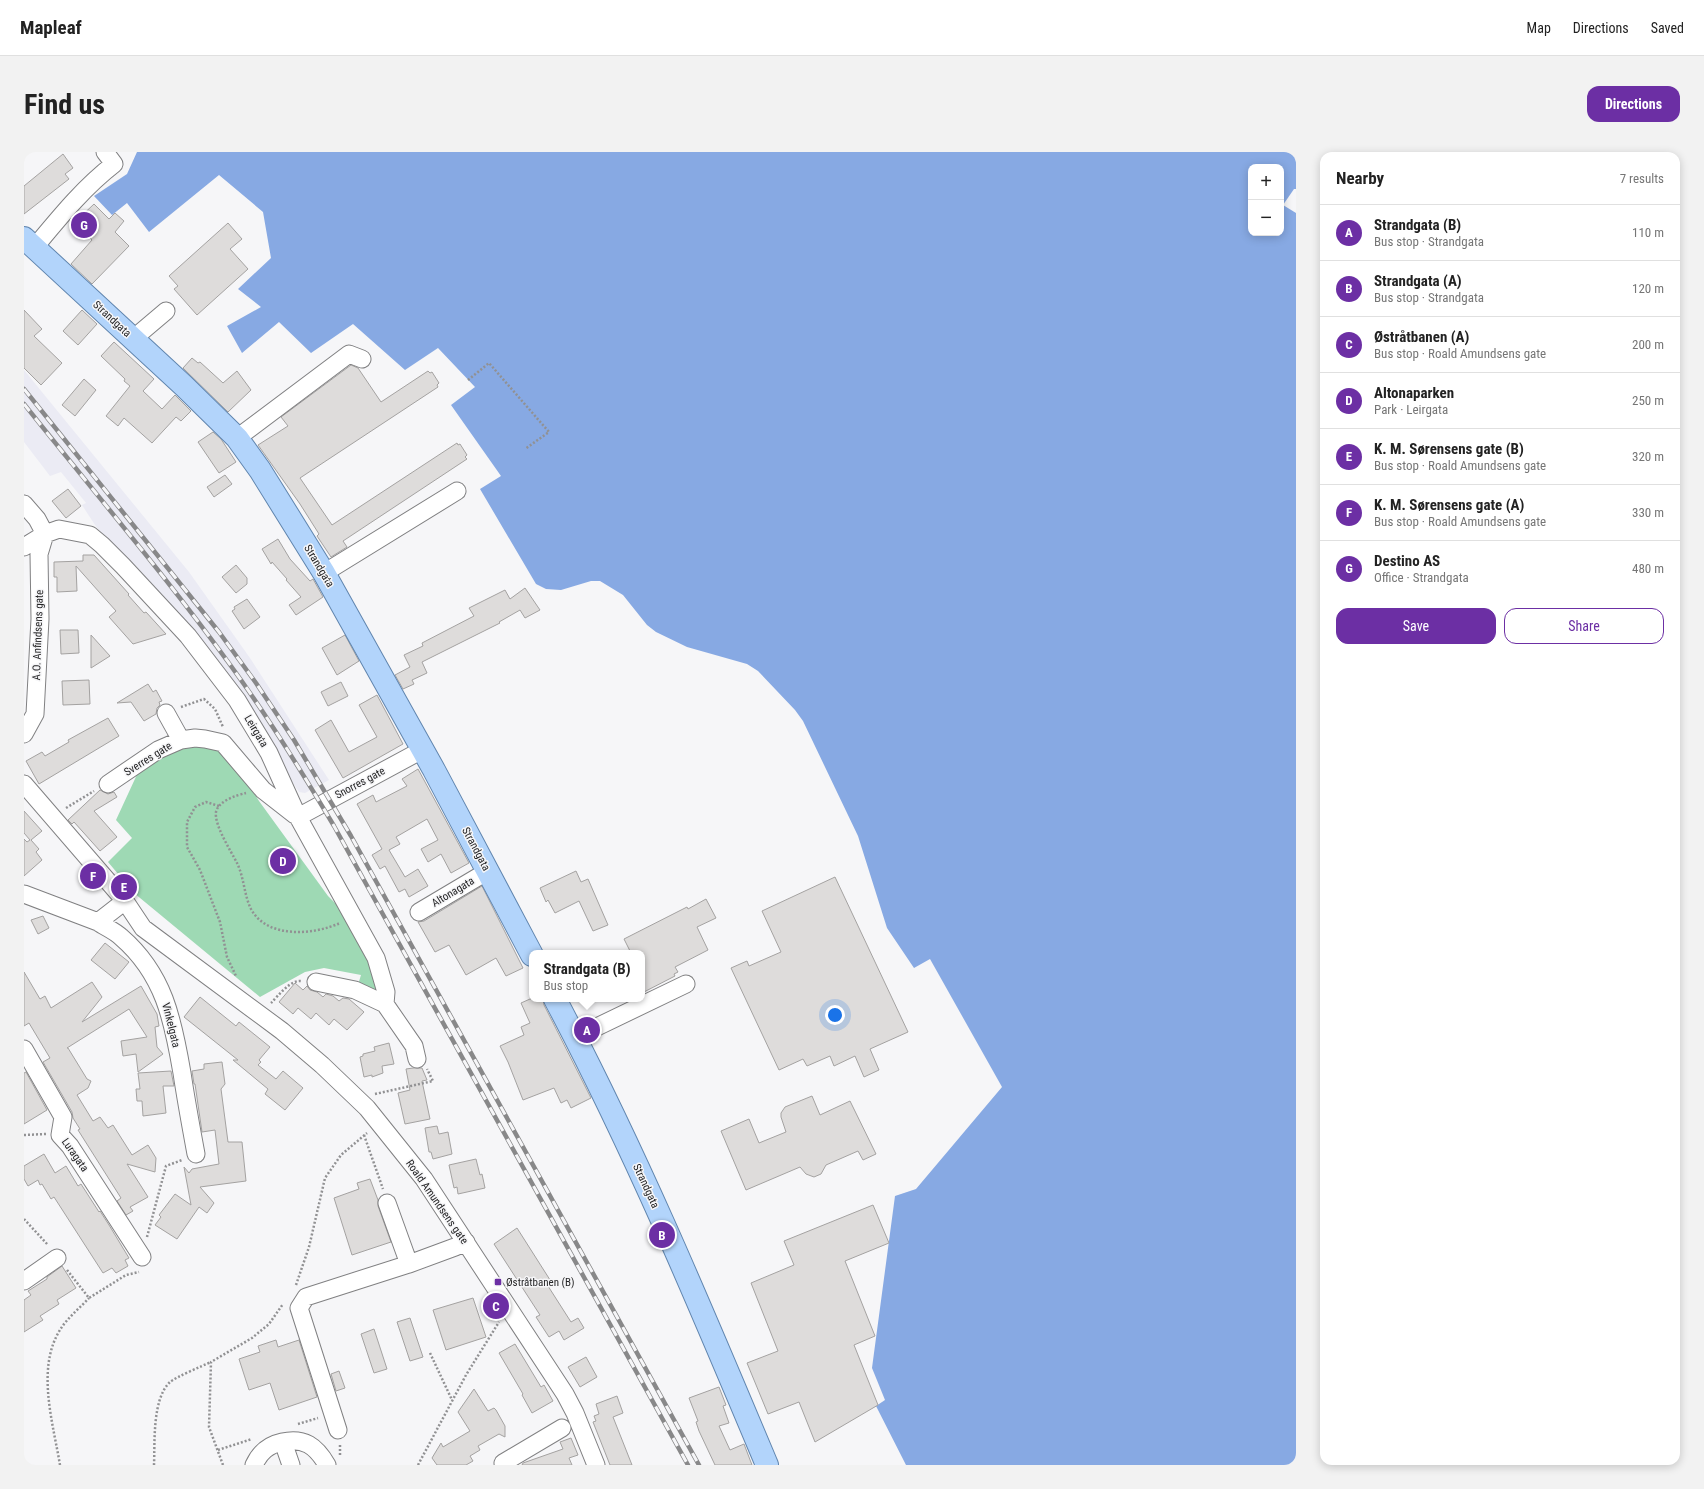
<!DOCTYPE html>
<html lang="en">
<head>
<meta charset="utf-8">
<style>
	:root { --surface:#fff; --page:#f2f2f2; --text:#222; --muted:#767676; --line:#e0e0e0; --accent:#6c2fa4 }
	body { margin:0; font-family:"Roboto Condensed",sans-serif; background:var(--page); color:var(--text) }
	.controls { position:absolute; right:12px; top:12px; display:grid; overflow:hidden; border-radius:8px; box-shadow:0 2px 10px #0003 }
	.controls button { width:36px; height:36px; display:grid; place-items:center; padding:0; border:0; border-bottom:1px solid var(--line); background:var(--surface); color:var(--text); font:20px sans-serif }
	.you { position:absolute; left:811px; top:863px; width:14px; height:14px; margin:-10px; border:3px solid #fff; border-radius:50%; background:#1a73e8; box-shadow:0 0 0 6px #1a73e833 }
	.badge { display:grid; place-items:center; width:26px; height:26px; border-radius:50%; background:var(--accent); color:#fff; font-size:13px; font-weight:700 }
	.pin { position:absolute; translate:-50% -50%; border:2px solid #fff; box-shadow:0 1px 4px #0006 }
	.popup { position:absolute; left:505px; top:798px; width:116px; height:52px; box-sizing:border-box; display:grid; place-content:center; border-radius:8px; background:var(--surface); filter:drop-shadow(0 1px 3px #0005); font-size:13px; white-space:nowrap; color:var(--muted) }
	.popup b { font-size:15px; color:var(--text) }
	.popup::after { content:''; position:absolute; left:50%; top:100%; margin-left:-8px; border:8px solid transparent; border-top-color:var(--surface) }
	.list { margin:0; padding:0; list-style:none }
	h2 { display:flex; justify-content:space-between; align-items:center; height:52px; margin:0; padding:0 16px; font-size:17px }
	h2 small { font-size:13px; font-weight:400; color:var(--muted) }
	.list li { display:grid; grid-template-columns:26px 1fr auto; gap:12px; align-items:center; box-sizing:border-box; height:56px; padding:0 16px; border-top:1px solid var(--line) }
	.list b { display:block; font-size:15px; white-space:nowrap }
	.list p { margin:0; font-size:13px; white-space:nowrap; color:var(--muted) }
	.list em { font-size:13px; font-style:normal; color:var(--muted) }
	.actions { display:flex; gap:8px; padding:12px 16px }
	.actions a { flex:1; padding:9px 0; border:1px solid var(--accent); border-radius:12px; text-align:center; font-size:14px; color:var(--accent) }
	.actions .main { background:var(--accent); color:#fff }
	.map { position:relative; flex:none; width:1272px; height:1313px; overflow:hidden; border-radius:12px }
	header { display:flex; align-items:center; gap:24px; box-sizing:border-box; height:56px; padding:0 20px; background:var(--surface); border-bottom:1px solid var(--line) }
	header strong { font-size:19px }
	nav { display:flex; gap:22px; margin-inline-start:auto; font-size:14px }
	.intro { display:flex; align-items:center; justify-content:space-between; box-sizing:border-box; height:96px; padding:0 24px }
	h1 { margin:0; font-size:28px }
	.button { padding:10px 18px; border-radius:12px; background:var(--accent); color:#fff; font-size:14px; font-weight:700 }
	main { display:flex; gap:24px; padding:0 24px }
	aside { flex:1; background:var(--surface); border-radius:12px; box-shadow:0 2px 10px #0003 }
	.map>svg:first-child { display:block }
	.built { fill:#ebebf4 }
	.green { fill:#9ed9b4 }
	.water { fill:#87a9e3; fill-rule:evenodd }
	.building { fill:#dedcdb; stroke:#a4a2a1 }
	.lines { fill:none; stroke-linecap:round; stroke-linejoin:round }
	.minor-casing { stroke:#808082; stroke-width:19 }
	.major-casing { stroke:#6085ae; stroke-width:24 }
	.path { stroke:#919193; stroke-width:2.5; stroke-dasharray:2 2; stroke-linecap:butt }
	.minor { stroke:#fff; stroke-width:17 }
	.major { stroke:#b2d4fb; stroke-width:22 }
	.rail-casing { stroke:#888889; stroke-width:4.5 }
	.rail { stroke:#f6f6f8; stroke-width:3; stroke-dasharray:9; stroke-linecap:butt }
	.poi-dot { fill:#6c2fa4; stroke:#f6f6f8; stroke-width:1.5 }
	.labels { text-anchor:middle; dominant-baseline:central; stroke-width:3; stroke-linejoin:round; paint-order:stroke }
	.street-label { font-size:11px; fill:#252526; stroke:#f6f6f8 }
	.poi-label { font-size:11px; fill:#252526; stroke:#f6f6f8; text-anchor:start }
</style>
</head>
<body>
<header>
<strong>Mapleaf</strong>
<nav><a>Map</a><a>Directions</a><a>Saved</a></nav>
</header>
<div class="intro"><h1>Find us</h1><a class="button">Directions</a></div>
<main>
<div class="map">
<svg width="1272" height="1313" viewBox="0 0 1272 1313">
	<rect width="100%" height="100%" fill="#f6f6f8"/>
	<!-- built -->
	<path class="built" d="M 0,218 L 165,420 L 226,506 L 305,628 L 281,641 L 275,640 L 254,608 L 71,373 L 58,353 L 62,351 L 37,320 L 26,324 L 0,290 Z"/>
	<!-- green -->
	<path class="green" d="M 161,591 L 204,599 L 235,649 L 304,744 L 328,768 L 357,836 L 352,843 L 333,836 L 337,823 L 300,816 L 281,820 L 236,845 L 110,741 L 84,710 L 108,686 L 92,668 L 116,616 Z"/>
	<!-- water -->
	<path class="water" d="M 113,0 L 1272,0 L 1272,37 L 1270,37 L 1259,53 L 1272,61 L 1272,1313 L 882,1313 L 852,1254 L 861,1248 L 848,1216 L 871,1044 L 892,1037 L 978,935 L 906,807 L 890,816 L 863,776 L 834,684 L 779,569 L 771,558 L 734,519 L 723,512 L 663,495 L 632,480 L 623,473 L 599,443 L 576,429 L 567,429 L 537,438 L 522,437 L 512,432 L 456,337 L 477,324 L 427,253 L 451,235 L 414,196 L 381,218 L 329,172 L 287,201 L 255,170 L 218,201 L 203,174 L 237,155 L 214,137 L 247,106 L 239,60 L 195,23 L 125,80 L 103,51 L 88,63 L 70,44 L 103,22 ZM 1227,15 L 1257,15 L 1257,81 L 1227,81 Z"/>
	<!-- building -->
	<path class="building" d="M 39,2 L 49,16 L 41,22 L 45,27 L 0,62 L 0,34 Z
		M 70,52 L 85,67 L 91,61 L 100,69 L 91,80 L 105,94 L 68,132 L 47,112 L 68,88 L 51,70 Z
		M 204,71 L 218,87 L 206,97 L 224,117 L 173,163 L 150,137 L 154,134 L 145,124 Z
		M 0,158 L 18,177 L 10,184 L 38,211 L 17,233 L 0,216 Z
		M 58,158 L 73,172 L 54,193 L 39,179 Z
		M 90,190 L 130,227 L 119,239 L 138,257 L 151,243 L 167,259 L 157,269 L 152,265 L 128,291 L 100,266 L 94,274 L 82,264 L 106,234 L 100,229 L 101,227 L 77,204 Z
		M 168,206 L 174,211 L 176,210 L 199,231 L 213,219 L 227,238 L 204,260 L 159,216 Z
		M 327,213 L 334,216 L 357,250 L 404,219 L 406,221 L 408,220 L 415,231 L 413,233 L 414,235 L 276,326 L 308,373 L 433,291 L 434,293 L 436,292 L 443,303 L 441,305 L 443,307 L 319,389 L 323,395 L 307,405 L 293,384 L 295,382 L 276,352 L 234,293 L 264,274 L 257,265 Z
		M 60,227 L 72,238 L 51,264 L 38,253 Z
		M 189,280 L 197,287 L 212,310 L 195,321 L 174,290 Z
		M 201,323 L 208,332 L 190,345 L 183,335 Z
		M 44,337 L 57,354 L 42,366 L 28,349 Z
		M 254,387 L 266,407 L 286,429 L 289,427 L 299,445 L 272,463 L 265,453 L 277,445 L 262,428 L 263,427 L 248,410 L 247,412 L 238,397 Z
		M 59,403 L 70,403 L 105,442 L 104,443 L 120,461 L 122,460 L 142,482 L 109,492 L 85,465 L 92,459 L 52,414 L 53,439 L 33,440 L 33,425 L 30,425 L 30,410 L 59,409 Z
		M 212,413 L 223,426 L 223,432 L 212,441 L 198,425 Z
		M 501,436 L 516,458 L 501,466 L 496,458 L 475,470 L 476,471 L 398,510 L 403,521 L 388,528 L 390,532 L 379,537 L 371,523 L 386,515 L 380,503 L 399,494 L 398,491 L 450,464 L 445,456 L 481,438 L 486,447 Z
		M 223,447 L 236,465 L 220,477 L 208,459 L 211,457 L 210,455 Z
		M 36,478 L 54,478 L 55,501 L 37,502 Z
		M 67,483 L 86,504 L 67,516 Z
		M 321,483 L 335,509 L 313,523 L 298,496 Z
		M 65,528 L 66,552 L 39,553 L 38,529 Z
		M 317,530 L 324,544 L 304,554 L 297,540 Z
		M 124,532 L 129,540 L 132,538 L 138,549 L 135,550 L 136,553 L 133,556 L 132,562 L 120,569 L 107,550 L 93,551 Z
		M 353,543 L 379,592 L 319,626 L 291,578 L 307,568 L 325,600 L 353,585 L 335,553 Z
		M 84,566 L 95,584 L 15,632 L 2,609 L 18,600 L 21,604 L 45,590 L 44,588 Z
		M 394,617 L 445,711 L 427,721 L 417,702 L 404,710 L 397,697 L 414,688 L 403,667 L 372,685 L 376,692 L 365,698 L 381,725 L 394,717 L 404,734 L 385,745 L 381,737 L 375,740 L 361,714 L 356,717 L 348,703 L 358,697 L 333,652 L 349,643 L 352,650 L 383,634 L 378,627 Z
		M 76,638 L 84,642 L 90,640 L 93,645 L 70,659 L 93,685 L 76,699 L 50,670 L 48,672 L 44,668 Z
		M 0,659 L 18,679 L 7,688 L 15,697 L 12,700 L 18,708 L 0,724 L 0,687 L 3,690 L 6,688 L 0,681 Z
		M 552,719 L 557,730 L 564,727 L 584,773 L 569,779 L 555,749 L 531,761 L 524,748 L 522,750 L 516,736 Z
		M 811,725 L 884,880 L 846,897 L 855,918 L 840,925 L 831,904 L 810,914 L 806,904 L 783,914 L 779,907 L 755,918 L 707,816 L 723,809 L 725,814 L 757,800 L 738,759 Z
		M 458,734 L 499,816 L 482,824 L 472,806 L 442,823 L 425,793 L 411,800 L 394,770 L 400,769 Z
		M 682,747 L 692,766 L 673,775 L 684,798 L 651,815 L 654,820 L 650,822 L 651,824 L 618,841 L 618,801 L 607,801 L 600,787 L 663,755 L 664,757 Z
		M 19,764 L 25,776 L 14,782 L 7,768 Z
		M 81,791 L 105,810 L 91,827 L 67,808 Z
		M 0,820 L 16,847 L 21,844 L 27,856 L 68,830 L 78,845 L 58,870 L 117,834 L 133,862 L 135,874 L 131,875 L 133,895 L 139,902 L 114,920 L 112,902 L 99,904 L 97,889 L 123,885 L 105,857 L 43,896 L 44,896 L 63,927 L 67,929 L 64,936 L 53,943 L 69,969 L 76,965 L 84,976 L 89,973 L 108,1003 L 124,993 L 132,1006 L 131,1020 L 103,1012 L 124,1045 L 106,1055 L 109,1059 L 102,1063 L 93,1049 L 97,1046 L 54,978 L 56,977 L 49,966 L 48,960 L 19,910 L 26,906 L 5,871 L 0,874 Z
		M 271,831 L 279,838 L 283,834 L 286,838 L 293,840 L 299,845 L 302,842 L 309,844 L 315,849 L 319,846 L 325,847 L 340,860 L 323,878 L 310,867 L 305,873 L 292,861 L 287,867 L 274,856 L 269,862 L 255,850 Z
		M 176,845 L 212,874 L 215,870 L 246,895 L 235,908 L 237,910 L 234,913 L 252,927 L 259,919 L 279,936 L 261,958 L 241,942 L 244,937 L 209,908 L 214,908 L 160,865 Z
		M 506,847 L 519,847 L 520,853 L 567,946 L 547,956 L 543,948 L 537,951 L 530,936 L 499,948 L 484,910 L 476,894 L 500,883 L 497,875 L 506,871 L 497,851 Z
		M 365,891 L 370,912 L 358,914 L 359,921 L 348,925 L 348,923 L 340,925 L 336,905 L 339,904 L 339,902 L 351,899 L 350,895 Z
		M 198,910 L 201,932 L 197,937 L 204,990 L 218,990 L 222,1029 L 176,1035 L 190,1051 L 183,1061 L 175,1055 L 153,1087 L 131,1073 L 137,1065 L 135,1063 L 151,1042 L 167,1053 L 160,1015 L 165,1021 L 168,1017 L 195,1012 L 191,978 L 178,980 L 171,932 L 170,932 L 168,919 L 180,917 L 180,912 Z
		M 389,916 L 398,916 L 403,928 L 398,929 L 406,967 L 381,972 L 374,941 L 386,938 L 382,917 Z
		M 147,919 L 150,934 L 139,934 L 142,961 L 119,964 L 118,949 L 113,949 L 112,937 L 116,937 L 114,921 Z
		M 2,920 L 23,958 L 0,972 L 0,921 Z
		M 788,944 L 796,963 L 826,949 L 852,1002 L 839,1008 L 834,999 L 802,1013 L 797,1022 L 790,1025 L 782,1022 L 776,1015 L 722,1038 L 697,979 L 725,967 L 735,991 L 762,980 L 757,965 L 757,961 L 761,955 Z
		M 413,974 L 415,982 L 424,980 L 428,1002 L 409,1007 L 407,1000 L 405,1000 L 401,976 Z
		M 20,1002 L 31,1021 L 42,1014 L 54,1034 L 57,1032 L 75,1060 L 76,1059 L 85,1073 L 105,1106 L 101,1108 L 104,1114 L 92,1121 L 88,1116 L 79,1121 L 30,1045 L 27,1047 L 18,1032 L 16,1033 L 14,1028 L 4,1034 L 0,1027 L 0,1014 Z
		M 452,1007 L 456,1023 L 458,1022 L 461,1036 L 434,1042 L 433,1035 L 430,1036 L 425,1013 Z
		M 346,1027 L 354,1048 L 354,1054 L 367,1090 L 328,1103 L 310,1046 L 335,1037 L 333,1031 Z
		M 849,1053 L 865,1091 L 821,1109 L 851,1184 L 830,1193 L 854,1253 L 791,1290 L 775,1250 L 744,1262 L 723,1211 L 754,1199 L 727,1131 L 770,1113 L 760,1089 Z
		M 493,1076 L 528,1131 L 524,1134 L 547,1170 L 554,1166 L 560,1176 L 540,1188 L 535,1179 L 525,1185 L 512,1165 L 516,1163 L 470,1092 Z
		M 38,1114 L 52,1136 L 33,1148 L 35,1152 L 16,1164 L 19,1168 L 0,1180 L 0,1148 L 7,1143 L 4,1139 L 23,1127 L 23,1125 Z
		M 449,1146 L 462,1185 L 422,1198 L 409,1158 Z
		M 386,1166 L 399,1205 L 386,1209 L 373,1170 Z
		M 350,1177 L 363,1217 L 350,1221 L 337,1182 Z
		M 252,1188 L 254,1195 L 275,1188 L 293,1245 L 255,1258 L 246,1231 L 225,1238 L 215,1207 L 236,1200 L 234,1194 Z
		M 491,1192 L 517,1235 L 520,1233 L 529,1249 L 508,1261 L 498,1243 L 499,1242 L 475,1201 Z
		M 562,1205 L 573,1225 L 556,1235 L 544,1215 Z
		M 315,1219 L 321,1236 L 312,1239 L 307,1222 Z
		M 695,1235 L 702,1253 L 699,1254 L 705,1271 L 695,1274 L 706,1298 L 720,1292 L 728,1313 L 691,1313 L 675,1279 L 672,1270 L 674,1269 L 665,1246 Z
		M 450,1237 L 464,1259 L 470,1256 L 472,1258 L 481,1274 L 481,1285 L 475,1282 L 454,1294 L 456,1298 L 446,1304 L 449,1309 L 442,1313 L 413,1313 L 408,1306 L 417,1291 L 419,1295 L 446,1279 L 434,1260 Z
		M 593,1244 L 599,1261 L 589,1265 L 608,1313 L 586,1313 L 569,1270 L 572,1269 L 570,1264 L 575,1262 L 572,1252 Z
		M 547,1286 L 554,1303 L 545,1306 L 548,1313 L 498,1313 L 499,1311 L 539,1297 L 536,1290 Z"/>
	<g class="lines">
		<!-- minor casing -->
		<g class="minor-casing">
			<path id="minor" d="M 10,96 C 35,66 59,36 90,12 L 81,0
				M 110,188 L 116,181 L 142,159
				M 213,286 L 325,202 L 338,207
				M 0,352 L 13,367 L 21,382
				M 0,395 L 21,382 L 35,377 L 66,383 L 78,393 L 99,414 L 164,484 L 213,548 L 245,601 L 274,665 L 352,806 L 362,840 L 361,852
				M 300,421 L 433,339
				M 142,561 L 157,588
				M 0,582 L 11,562 L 16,467 L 15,402 L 21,382
				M 0,632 L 101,749 L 119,776 L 258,879 L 298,913 L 343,956 L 400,1027 L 541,1242 L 551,1261 L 572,1313
				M 84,632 L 134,598 L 157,588 L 171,586 L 181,587 L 199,591 L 239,638 L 271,663
				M 274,665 L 398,598
				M 0,742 L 74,770 L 101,749
				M 395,760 L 464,719
				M 74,770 C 81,775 91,779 97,785 C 140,822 149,868 158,921 C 162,948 167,975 172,1002
				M 292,830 L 331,838 L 361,852 L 390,894 L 393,907
				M 552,885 L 662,832
				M 0,897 L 39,965 L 36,983 L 46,994 L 118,1105
				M 363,1051 L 385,1112
				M 0,1129 L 33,1106
				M 314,1278 L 275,1156 L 282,1145 L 385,1112 L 431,1095 L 442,1090
				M 259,1290 L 267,1313
				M 479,1311 L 538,1276
				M 230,1313 C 236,1300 244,1293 258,1290 C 280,1285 292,1294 303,1313"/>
		</g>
		<!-- major casing -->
		<g class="major-casing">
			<path id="major" d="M 0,86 L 160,234 L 213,286 L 236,318 L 300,421 L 410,618 L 508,803
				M 531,847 C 611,998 677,1156 743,1313"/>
		</g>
		<!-- path -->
		<path class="path" d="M 444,228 L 465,211 L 525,280 L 501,297
			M 157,555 L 180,547 L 191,557 L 199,575
			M 222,641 C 213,643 194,649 192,660 C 190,673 207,699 213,711 C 220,725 220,743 227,757 C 243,787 290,783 316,771
			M 195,654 L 182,650 L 171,655 L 163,670 L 163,695 L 176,718 L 196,770 L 203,805 L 212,824
			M 42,656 L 70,639
			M 247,851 C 254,844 266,828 277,829
			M 351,942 L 409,929 L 403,917
			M 0,983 L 22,982
			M 340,983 L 359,1037
			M 0,1067 L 24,1093
			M 123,1085 L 142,1014 L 158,1008
			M 43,1118 L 65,1146 L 102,1123 L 115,1120
			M 272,1133 L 285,1095 L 301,1026 L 317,1003 L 343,981
			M 406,1201 L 428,1248
			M 274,1272 L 294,1266
			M 194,1298 L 228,1287
			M 316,1303 L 316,1292
			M 36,1313 C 29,1271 12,1216 36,1178 C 43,1166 56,1156 65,1146
			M 130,1313 C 131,1290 128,1247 146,1230 C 152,1225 178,1214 187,1210
			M 199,1313 L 185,1275 L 187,1210 L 228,1186 L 245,1172 L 259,1152
			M 394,1313 L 442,1223 L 475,1170"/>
		<!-- minor -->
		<use href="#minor" class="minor"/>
		<!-- major -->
		<use href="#major" class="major"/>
		<!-- rail casing -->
		<g class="rail-casing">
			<path id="rail" d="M 0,237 L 195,480 L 232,531 L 270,588 L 327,684 L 675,1313
				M 0,252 C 69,339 142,424 207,514 C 244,565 278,620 310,674 L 664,1313"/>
		</g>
		<!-- rail -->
		<use href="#rail" class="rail"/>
	</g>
	<!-- markers -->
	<rect class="poi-dot" x="470" y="1126" width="8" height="8" rx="2"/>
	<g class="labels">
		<!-- street labels -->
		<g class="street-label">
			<text transform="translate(88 167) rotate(43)">Strandgata</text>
			<text transform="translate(295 414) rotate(59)">Strandgata</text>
			<text transform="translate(14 483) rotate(-88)">A.O. Anfindsens gate</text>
			<text transform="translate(232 579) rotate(59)">Leirgata</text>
			<text transform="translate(124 607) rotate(-32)">Sverres gate</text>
			<text transform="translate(336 631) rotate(-28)">Snorres gate</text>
			<text transform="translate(452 697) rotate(62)">Strandgata</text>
			<text transform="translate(429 740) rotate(-31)">Altonagata</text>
			<text transform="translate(147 873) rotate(76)">Vinkelgata</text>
			<text transform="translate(51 1003) rotate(55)">Luragata</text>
			<text transform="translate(622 1034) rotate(65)">Strandgata</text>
			<text transform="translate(413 1050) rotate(55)">Roald Amundsens gate</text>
		</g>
		<!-- poi labels -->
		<g class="poi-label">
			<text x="482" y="1130">Østråtbanen (B)</text>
		</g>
	</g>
</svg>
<div class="controls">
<button>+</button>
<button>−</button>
</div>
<div class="you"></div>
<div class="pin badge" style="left:563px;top:878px">A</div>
<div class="popup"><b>Strandgata (B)</b>Bus stop</div>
<div class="pin badge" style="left:638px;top:1083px">B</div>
<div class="pin badge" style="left:472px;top:1154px">C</div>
<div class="pin badge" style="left:259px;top:709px">D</div>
<div class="pin badge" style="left:100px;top:735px">E</div>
<div class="pin badge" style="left:69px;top:724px">F</div>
<div class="pin badge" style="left:60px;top:73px">G</div>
</div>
<aside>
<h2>Nearby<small>7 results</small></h2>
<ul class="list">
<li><span class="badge">A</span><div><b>Strandgata (B)</b><p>Bus stop · Strandgata</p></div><em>110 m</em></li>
<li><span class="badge">B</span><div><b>Strandgata (A)</b><p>Bus stop · Strandgata</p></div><em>120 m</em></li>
<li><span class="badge">C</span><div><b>Østråtbanen (A)</b><p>Bus stop · Roald Amundsens gate</p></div><em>200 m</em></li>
<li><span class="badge">D</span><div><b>Altonaparken</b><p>Park · Leirgata</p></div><em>250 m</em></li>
<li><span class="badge">E</span><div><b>K. M. Sørensens gate (B)</b><p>Bus stop · Roald Amundsens gate</p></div><em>320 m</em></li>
<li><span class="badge">F</span><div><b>K. M. Sørensens gate (A)</b><p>Bus stop · Roald Amundsens gate</p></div><em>330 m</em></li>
<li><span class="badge">G</span><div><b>Destino AS</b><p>Office · Strandgata</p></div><em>480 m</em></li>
</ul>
<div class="actions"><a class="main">Save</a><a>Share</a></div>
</aside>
</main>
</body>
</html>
